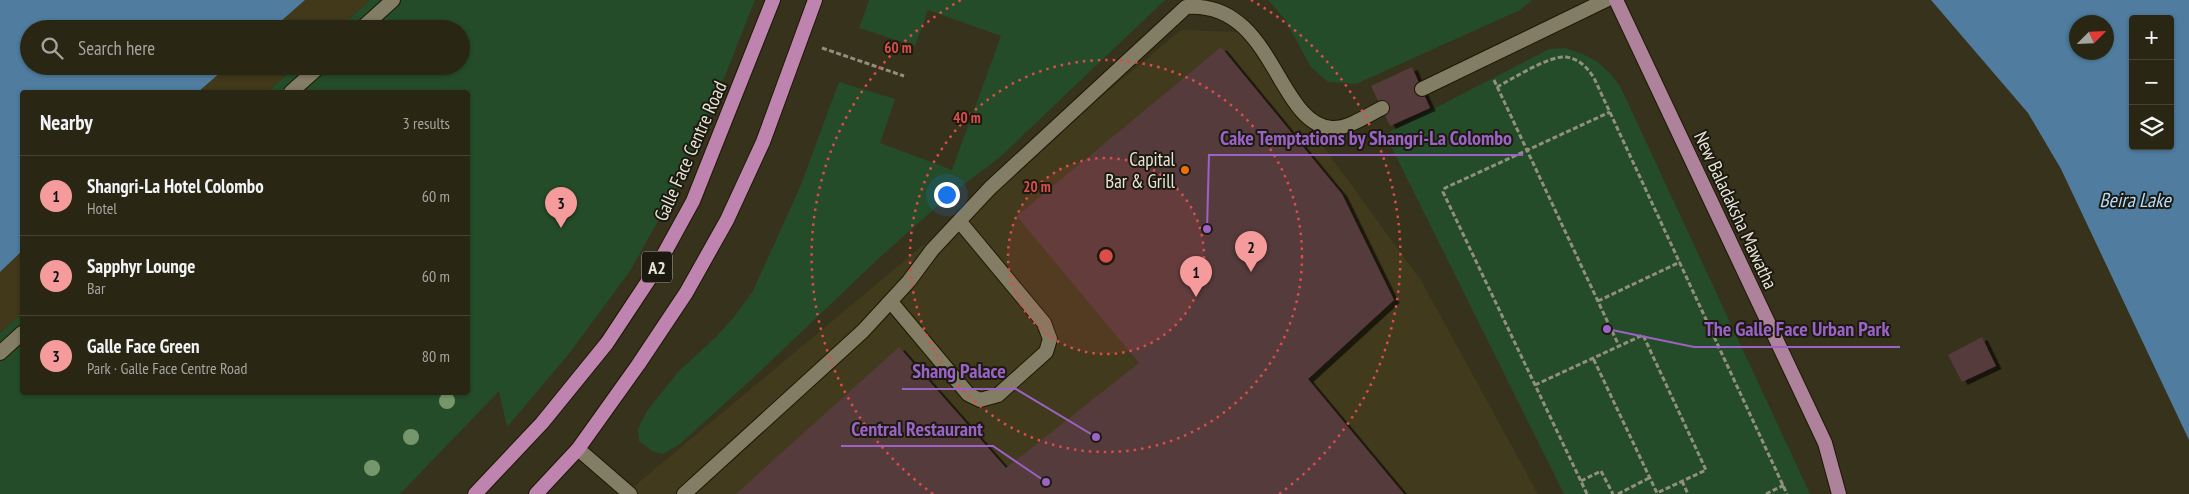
<!DOCTYPE html>
<html lang="en">
<head>
<meta charset="utf-8">
<style>
	:root { --surface:#292614; --page:#353222; --text:#f1f3f6; --muted:#a5a5a0; --line:#454334; --accent:#f59b9c }
	body { margin:0; font-family:"PT Sans Narrow",sans-serif; background:var(--page); color:var(--text) }
	.controls { position:absolute; right:15px; top:15px; display:grid; overflow:hidden; border-radius:5px; box-shadow:0 1px 4px #0004 }
	.controls button { width:45px; height:45px; display:grid; place-items:center; padding:0; border:0; border-bottom:1px solid var(--line); background:var(--surface); color:var(--text); font:25px sans-serif }
	.compass { position:absolute; left:2069px; top:15px; width:45px; height:45px; border-radius:50%; background:var(--surface); box-shadow:0 1px 4px #0004; rotate:66deg }
	.you { position:absolute; left:946px; top:194px; width:18px; height:18px; margin:-12px; border:4px solid #fff; border-radius:50%; background:#1a73e8; box-shadow:0 0 0 8px #1a73e833 }
	.badge { display:grid; place-items:center; width:32px; height:32px; border-radius:50%; background:var(--accent); color:#111; font-size:16px; font-weight:700 }
	.pin { position:absolute; translate:-50% -41px; filter:drop-shadow(0 1px 2px #0008) }
	.pin::after { content:''; position:absolute; top:26px; width:18px; height:15px; background:inherit; clip-path:polygon(0 0,100% 0,50% 100%) }
	.list { margin:0; padding:0; list-style:none }
	h2 { display:flex; justify-content:space-between; align-items:center; height:65px; margin:0; padding:0 20px; font-size:21px }
	h2 small { font-size:16px; font-weight:400; color:var(--muted) }
	.list li { display:grid; grid-template-columns:32px 1fr auto; gap:15px; align-items:center; box-sizing:border-box; height:80px; padding:0 20px; border-top:1px solid var(--line) }
	.list b { display:block; font-size:19px; white-space:nowrap }
	.list p { margin:0; font-size:16px; white-space:nowrap; color:var(--muted) }
	.list em { font-size:16px; font-style:normal; color:var(--muted) }
	.icon { flex:none; width:28px; height:28px; fill:none; stroke:currentColor; stroke-width:2; stroke-linecap:round; stroke-linejoin:round }
	.map { position:relative; flex:none; width:2189px; height:494px; overflow:hidden }
	.search { position:absolute; background:var(--surface); box-shadow:0 1px 4px #0004; left:20px; top:20px; width:450px; height:55px; display:flex; align-items:center; gap:12px; box-sizing:border-box; padding:0 18px; border-radius:28px; color:var(--muted); font-size:19px }
	.panel { position:absolute; background:var(--surface); box-shadow:0 1px 4px #0004; left:20px; top:90px; width:450px; height:305px; border-radius:5px }
	.map>svg:first-child { display:block }
	.built { fill:#413a1c }
	.green { fill:#254c29 }
	.sand { fill:#413919 }
	.water { fill:#4f7c9f; fill-rule:evenodd }
	.building { fill:#553b3a; filter:url(#shadow) }
	.lines { fill:none; stroke-linecap:round; stroke-linejoin:round }
	.service-casing { stroke:#1e1904; stroke-width:16 }
	.pedestrian-casing { stroke:#1e1904; stroke-width:16 }
	.primary-casing { stroke:#1e1904; stroke-width:16 }
	.trunk-casing { stroke:#1e1904; stroke-width:16 }
	.path { stroke:#938f7d; stroke-width:3; stroke-dasharray:5 2.5; stroke-linecap:butt }
	.service { stroke:#827d64; stroke-width:14 }
	.pedestrian { stroke:#827d64; stroke-width:14 }
	.primary { stroke:#af829c; stroke-width:14 }
	.trunk { stroke:#be84af; stroke-width:14 }
	.tree { fill:#76976c }
	.ring { fill:none; stroke:#d94e4b; stroke-width:2.5; stroke-dasharray:2.5 5 }
	.food-dot { fill:#e8710a; stroke:#1c1910; stroke-width:2 }
	.labels { text-anchor:middle; dominant-baseline:central; stroke-width:4; stroke-linejoin:round; paint-order:stroke }
	.shield { fill:#1c1910; stroke:#aaa79b; stroke-width:1 }
	.shield-label { font-size:18px; font-weight:bold; fill:#e7e4d7 }
	.street-label { font-size:19px; fill:#e7e4d7; stroke:#1c1910 }
	.poi-label { font-size:19px; fill:#e7e4d7; stroke:#1c1910; text-anchor:end }
	.water-label { font-size:20px; font-style:italic; fill:#b4dcfd; stroke:#1c1910 }
	.centre { fill:#d94e4b; stroke:#1c1910; stroke-width:2.5 }
	.ring-label { font-size:15px; text-anchor:middle; font-weight:bold; fill:#d94e4b; stroke:#1c1910; stroke-width:4; stroke-linejoin:round; paint-order:stroke }
	.leader { fill:none; stroke:#9b63c6; stroke-width:2 }
	.callout-dot { fill:#9b63c6; stroke:#1c1910; stroke-width:2 }
	.callout-label { font-size:20px; text-anchor:middle; font-weight:bold; fill:#9b63c6; stroke:#1c1910; stroke-width:4; stroke-linejoin:round; paint-order:stroke }
</style>
</head>
<body>
<div class="map">
<svg width="2189" height="494" viewBox="0 0 2189 494">
	<defs>
		<filter id="shadow"><feDropShadow dx="5.5" dy="3" stdDeviation="0" flood-color="#0009"/></filter>
	</defs>
	<rect width="100%" height="100%" fill="#37321b"/>
	<!-- built -->
	<path class="built" d="M 1181,30 L 1240,32 L 1422,282 L 1538,494 L 625,494 Z"/>
	<!-- green -->
	<path class="green" d="M 370,0 L 755,0 L 719,91 L 678,185 L 630,271 L 568,355 L 507,427 L 499,391 L 400,494 L 0,494 L 0,333 L 22,313 L 22,392 L 468,392 L 468,92 L 267,92 L 296,66 L 461,66 L 461,29 L 338,29 Z
		M 869,0 L 1165,0 L 999,158 L 951,194 L 879,258 L 754,377 L 680,444 L 663,454 L 652,451 L 639,441 L 638,429 L 647,411 L 678,372 L 716,337 L 734,317 L 753,291 L 800,187 L 839,82 L 895,99 L 880,143 L 952,170 L 1001,36 L 928,10 L 915,46 L 859,28 Z
		M 1268,0 L 1532,0 L 1520,10 L 1356,84 L 1328,82 L 1311,67 L 1284,18 Z
		M 1565,48 C 1593,57 1602,62 1620,86 L 1810,494 L 1564,494 L 1385,134 L 1549,49 Z"/>
	<!-- sand -->
	<path class="sand" d="M 305,0 L 370,0 L 338,29 L 272,29 Z
		M 228,66 L 296,66 L 267,92 L 198,92 Z
		M 22,251 L 22,313 L 0,333 L 0,272 Z"/>
	<!-- water -->
	<path class="water" d="M 0,0 L 305,0 L 272,29 L 29,29 L 29,66 L 228,66 L 198,92 L 22,92 L 22,251 L 0,272 Z
		M 1931,0 L 2189,0 L 2189,440 L 2061,169 L 2028,113 ZM 2133,19 L 2170,19 L 2170,146 L 2133,146 ZM 2106,22 L 2106,52 L 2076,52 L 2076,22 Z"/>
	<!-- building -->
	<path class="building" d="M 1221,47 L 1342,194 L 1394,300 L 1308,379 L 1404,494 L 736,494 L 899,347 L 1006,468 L 1139,363 L 1017,216 Z
		M 1412,67 L 1430,108 L 1390,126 L 1371,86 Z
		M 1982,337 L 1996,366 L 1962,382 L 1948,355 Z"/>
	<g class="lines">
		<!-- service casing -->
		<g class="service-casing">
			<path id="service" d="M 1422,89 L 1606,0
				M 891,302 L 968,394 L 980,400 L 998,395 L 1046,352 L 1050,339 L 1044,323 L 960,222
				M 578,449 L 630,494
				M 684,494 L 863,331 L 909,281 L 932,250 L 990,188 L 1186,7 C 1274,0 1276,124 1332,128 C 1348,129 1368,115 1382,108"/>
		</g>
		<!-- pedestrian casing -->
		<g class="pedestrian-casing">
			<path id="pedestrian" d="M 361,29 L 393,0
				M 291,92 L 320,66
				M 0,353 L 22,333"/>
		</g>
		<!-- primary casing -->
		<g class="primary-casing">
			<path id="primary" d="M 1616,0 L 1825,443 L 1839,494"/>
		</g>
		<!-- trunk casing -->
		<g class="trunk-casing">
			<path id="trunk" d="M 475,494 L 542,423 L 607,343 L 654,272 L 693,201 L 773,0
				M 536,494 L 578,449 L 638,365 L 686,293 L 727,220 L 763,142 L 815,0"/>
		</g>
		<!-- path -->
		<path class="path" d="M 822,48 L 904,76
			M 1494,80 L 1619,346
			M 1497,87 C 1512,79 1550,55 1566,57 C 1579,59 1587,67 1594,78 L 1787,494
			M 1598,301 L 1680,262
			M 1535,385 L 1643,335 L 1706,470 L 1657,493 L 1593,358
			M 1581,481 L 1601,471 L 1613,494
			M 1682,481 L 1688,494
			M 1587,494 L 1443,192 L 1445,188 L 1610,112
			M 1618,494 L 1649,478
			M 1766,494 L 1784,485"/>
		<!-- service -->
		<use href="#service" class="service"/>
		<!-- pedestrian -->
		<use href="#pedestrian" class="pedestrian"/>
		<!-- primary -->
		<use href="#primary" class="primary"/>
		<!-- trunk -->
		<use href="#trunk" class="trunk"/>
	</g>
	<!-- trees -->
	<g class="tree">
		<circle cx="447" cy="401" r="8"/>
		<circle cx="411" cy="437" r="8"/>
		<circle cx="372" cy="468" r="8"/>
	</g>
	<!-- distance rings -->
	<circle cx="1106" cy="256" r="98" fill="#d94e4b" fill-opacity=".12"/>
	<g class="ring">
		<circle cx="1106" cy="256" r="98"/>
		<circle cx="1106" cy="256" r="196"/>
		<path d="M933 494A294 294 0 0 1 961 0M1251 0A294 294 0 0 1 1279 494"/>
	</g>
	<!-- markers -->
	<circle class="food-dot" cx="1185" cy="170" r="5"/>
	<g class="labels">
		<!-- shield labels -->
		<rect class="shield" x="642" y="251.5" width="30" height="31" rx="4"/>
		<g class="shield-label">
			<text x="657" y="267">A2</text>
		</g>
		<!-- street labels -->
		<g class="street-label">
			<text transform="translate(690 151) rotate(-66)">Galle Face Centre Road</text>
			<text transform="translate(1736 210) rotate(65)">New Baladaksha Mawatha</text>
		</g>
		<!-- poi labels -->
		<g class="poi-label">
			<text x="1175" y="159">Capital<tspan x="1175" dy="22">Bar &amp; Grill</tspan></text>
		</g>
		<!-- water labels -->
		<g class="water-label">
			<text x="2135" y="200">Beira Lake</text>
		</g>
	</g>
	<circle cx="1106" cy="256" r="8" class="centre"/>
	<g class="ring-label">
		<text x="898" y="53">60 m</text>
		<text x="967" y="123">40 m</text>
		<text x="1037" y="192">20 m</text>
	</g>
	<!-- callouts -->
	<path class="leader" d="M1207 229L1209 155H1523M1607 329L1694 347H1900M1096 437L1016 389H902M1046 482L993 446H841"/>
	<g class="callout-dot">
		<circle cx="1207" cy="229" r="5"/>
		<circle cx="1607" cy="329" r="5"/>
		<circle cx="1096" cy="437" r="5"/>
		<circle cx="1046" cy="482" r="5"/>
	</g>
	<g class="callout-label">
		<text x="1366" y="145">Cake Temptations by Shangri-La Colombo</text>
		<text x="1797" y="336">The Galle Face Urban Park</text>
		<text x="959" y="378">Shang Palace</text>
		<text x="917" y="436">Central Restaurant</text>
	</g>
</svg>
<div class="controls">
<button>+</button>
<button>−</button>
<button><svg class="icon" aria-label="layers" viewBox="0 0 24 24"><path d="M12 4l9 5-9 5-9-5zM3 14l9 5 9-5"/></svg></button>
</div>
<svg class="compass" viewBox="-18 -18 36 36"><path d="M0-13l5 13h-10z" fill="#e53935"/><path d="M0 13l5-13h-10z" fill="#a5a5a0"/></svg>
<div class="you"></div>
<div class="pin badge" style="left:1196px;top:297px">1</div>
<div class="pin badge" style="left:1251px;top:272px">2</div>
<div class="pin badge" style="left:561px;top:228px">3</div>
<div class="search"><svg class="icon" aria-label="search" viewBox="0 0 24 24"><circle cx="10" cy="10" r="6"/><path d="M15 15l6 6"/></svg>Search here</div>
<section class="panel">
<h2>Nearby<small>3 results</small></h2>
<ul class="list">
<li><span class="badge">1</span><div><b>Shangri-La Hotel Colombo</b><p>Hotel</p></div><em>60 m</em></li>
<li><span class="badge">2</span><div><b>Sapphyr Lounge</b><p>Bar</p></div><em>60 m</em></li>
<li><span class="badge">3</span><div><b>Galle Face Green</b><p>Park · Galle Face Centre Road</p></div><em>80 m</em></li>
</ul>
</section>
</div>
</body>
</html>
